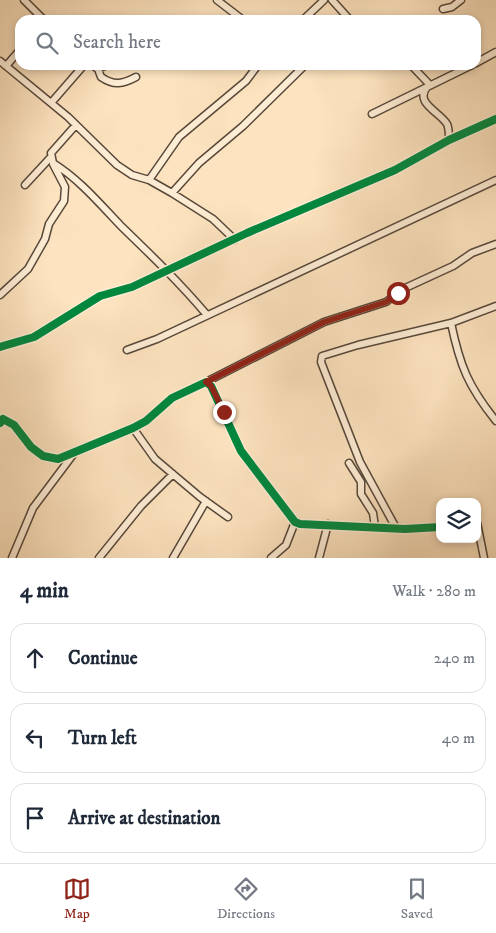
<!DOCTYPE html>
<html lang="en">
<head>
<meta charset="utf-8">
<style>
	:root { --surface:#fff; --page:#f6f6f7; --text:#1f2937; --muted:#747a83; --line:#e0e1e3; --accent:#8f2418 }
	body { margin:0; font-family:"IM FELL DW Pica",serif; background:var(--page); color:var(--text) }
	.controls { position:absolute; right:15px; bottom:15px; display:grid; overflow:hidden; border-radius:10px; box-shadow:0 2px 8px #0003 }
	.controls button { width:45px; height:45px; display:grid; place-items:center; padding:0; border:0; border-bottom:1px solid var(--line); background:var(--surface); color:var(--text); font:25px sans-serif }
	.stop { position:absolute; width:15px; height:15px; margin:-11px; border:4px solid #8f2418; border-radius:50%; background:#fff }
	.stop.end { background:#8f2418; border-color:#fff; box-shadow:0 1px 5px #0008 }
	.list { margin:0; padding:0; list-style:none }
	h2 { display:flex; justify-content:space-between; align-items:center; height:65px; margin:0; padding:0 20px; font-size:21px }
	h2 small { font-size:16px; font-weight:400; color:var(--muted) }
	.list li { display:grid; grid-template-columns:32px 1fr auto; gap:15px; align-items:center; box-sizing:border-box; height:70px; margin:0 10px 10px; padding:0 10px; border:1px solid var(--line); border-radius:15px }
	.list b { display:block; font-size:19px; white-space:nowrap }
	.list em { font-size:16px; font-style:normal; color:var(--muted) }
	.icon { flex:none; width:28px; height:28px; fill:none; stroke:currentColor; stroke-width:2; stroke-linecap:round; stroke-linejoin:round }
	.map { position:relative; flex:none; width:496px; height:558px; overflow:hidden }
	.search { position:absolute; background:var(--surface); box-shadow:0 2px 8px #0003; left:15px; right:15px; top:15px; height:55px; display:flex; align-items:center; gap:12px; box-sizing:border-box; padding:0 18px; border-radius:15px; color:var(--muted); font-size:19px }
	.sheet { height:305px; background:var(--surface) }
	nav { display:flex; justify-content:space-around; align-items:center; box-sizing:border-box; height:70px; border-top:1px solid var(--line); background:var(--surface); font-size:14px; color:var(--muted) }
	nav a { display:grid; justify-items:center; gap:2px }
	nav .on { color:var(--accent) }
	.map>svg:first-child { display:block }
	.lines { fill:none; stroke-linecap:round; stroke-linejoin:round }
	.street-casing { stroke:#57483a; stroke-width:9 }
	.street { stroke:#feedd5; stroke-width:6 }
	.cycleway-casing { stroke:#feedd5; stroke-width:11 }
	.cycleway { stroke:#00873e; stroke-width:8 }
	.route { stroke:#8f2418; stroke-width:6 }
</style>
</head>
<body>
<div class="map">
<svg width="496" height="558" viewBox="0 0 496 558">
	<rect width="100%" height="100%" fill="#fde3bf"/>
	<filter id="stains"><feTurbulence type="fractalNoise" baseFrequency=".004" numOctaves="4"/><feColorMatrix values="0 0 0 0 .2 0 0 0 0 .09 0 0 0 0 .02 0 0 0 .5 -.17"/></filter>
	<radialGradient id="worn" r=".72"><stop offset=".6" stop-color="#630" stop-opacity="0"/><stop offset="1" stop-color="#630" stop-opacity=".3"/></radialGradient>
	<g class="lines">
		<!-- street casing -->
		<g class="street-casing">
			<path id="street" d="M 24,0 L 44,20
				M 217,0 L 243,20
				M 332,0 L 350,20
				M 443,9 L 452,7 L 461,0
				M 143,20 L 149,20
				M 303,20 L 324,0
				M 0,61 L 68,117 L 117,165 L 132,175 L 149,180 L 172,193 L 213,219 L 235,240
				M 476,63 L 496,52
				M 92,65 L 98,69 L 107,65
				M 411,65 L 430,85
				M 6,66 L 20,50
				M 98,69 L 101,77 C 114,86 123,84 136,77
				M 427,87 C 414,103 440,112 447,124 C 449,128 449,135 449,140
				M 51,103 L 84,65
				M 372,114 L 472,65
				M 75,126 L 51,153 L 53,163 C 79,179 100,204 121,226 C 151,255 180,283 207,315
				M 149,180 L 179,137 L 246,81 L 258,65
				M 25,185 L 50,158
				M 172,193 L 199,163 L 243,126 L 305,65
				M 0,295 L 28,269 L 45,239 L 49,224 L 64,201 L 65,187 L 53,164
				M 451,323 C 460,366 468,386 496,421
				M 0,347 L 34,337 L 100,296 L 132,287 L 247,233 L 395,170 L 449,140 L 496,119
				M 127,350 L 157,339 L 496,180
				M 206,382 L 324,322 L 386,302 L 403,289 L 453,266 L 472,253 L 496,244
				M 0,423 L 3,419 L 14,425 L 31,447 L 43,456 L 58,459 L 133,428 L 146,421 L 172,398 L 206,382 L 211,386 L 241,451 L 295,522 L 300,524 L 405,529 L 440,527
				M 133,428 L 155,459 L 200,497 L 228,517
				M 349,463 L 361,482 L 361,494 L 373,513 L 375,527
				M 477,523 L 484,558
				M 396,528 L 360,462 L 321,362 L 322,356 L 358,345 L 451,323 L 496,306
				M 12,558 L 33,508 L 75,452
				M 99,558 L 141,506 L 173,474
				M 173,558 L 206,501
				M 271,558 L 286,545 L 295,522
				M 319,558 L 328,524"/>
		</g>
		<!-- street -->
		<use href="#street" class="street"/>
		<!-- cycleway casing -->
		<g class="cycleway-casing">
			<path id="cycleway" d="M 0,347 L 34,337 L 100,296 L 132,287 L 247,233 L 395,170 L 449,140 L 496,119
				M 0,423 L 3,419 L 14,425 L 31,447 L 43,456 L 58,459 L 133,428 L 146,421 L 172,398 L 206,382 L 211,386 L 241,451 L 295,522 L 300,524 L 405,529 L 440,527"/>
		</g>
		<!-- cycleway -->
		<use href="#cycleway" class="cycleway"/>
	</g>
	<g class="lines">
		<!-- route -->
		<path class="route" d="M 224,412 L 211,386 L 206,382 L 324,322 L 386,302 L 398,293"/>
	</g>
	<rect width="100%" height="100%" filter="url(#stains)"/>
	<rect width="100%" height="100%" fill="url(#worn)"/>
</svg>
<div class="controls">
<button><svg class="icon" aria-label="layers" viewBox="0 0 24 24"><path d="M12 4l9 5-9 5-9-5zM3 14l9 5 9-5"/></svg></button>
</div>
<div class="stop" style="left:398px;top:293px"></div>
<div class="stop end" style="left:224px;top:412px"></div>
<div class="search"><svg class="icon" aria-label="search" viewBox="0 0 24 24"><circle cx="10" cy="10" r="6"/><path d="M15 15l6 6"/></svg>Search here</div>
</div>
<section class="sheet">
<h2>4 min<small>Walk · 280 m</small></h2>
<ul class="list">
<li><svg class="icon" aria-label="ahead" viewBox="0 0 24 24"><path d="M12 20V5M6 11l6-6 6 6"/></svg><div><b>Continue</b></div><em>240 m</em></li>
<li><svg class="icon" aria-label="left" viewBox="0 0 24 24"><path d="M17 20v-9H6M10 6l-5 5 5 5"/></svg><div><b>Turn left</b></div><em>40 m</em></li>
<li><svg class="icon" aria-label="arrive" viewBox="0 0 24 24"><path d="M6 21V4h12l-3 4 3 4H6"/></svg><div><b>Arrive at destination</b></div></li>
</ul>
</section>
<nav>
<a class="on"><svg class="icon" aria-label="map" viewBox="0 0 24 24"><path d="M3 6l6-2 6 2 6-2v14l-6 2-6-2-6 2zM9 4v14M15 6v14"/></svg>Map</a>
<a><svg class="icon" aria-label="directions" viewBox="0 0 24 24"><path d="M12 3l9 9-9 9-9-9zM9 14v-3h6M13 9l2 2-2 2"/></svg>Directions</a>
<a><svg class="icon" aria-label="saved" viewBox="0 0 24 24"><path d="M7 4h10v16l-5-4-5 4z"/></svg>Saved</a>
</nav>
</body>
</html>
